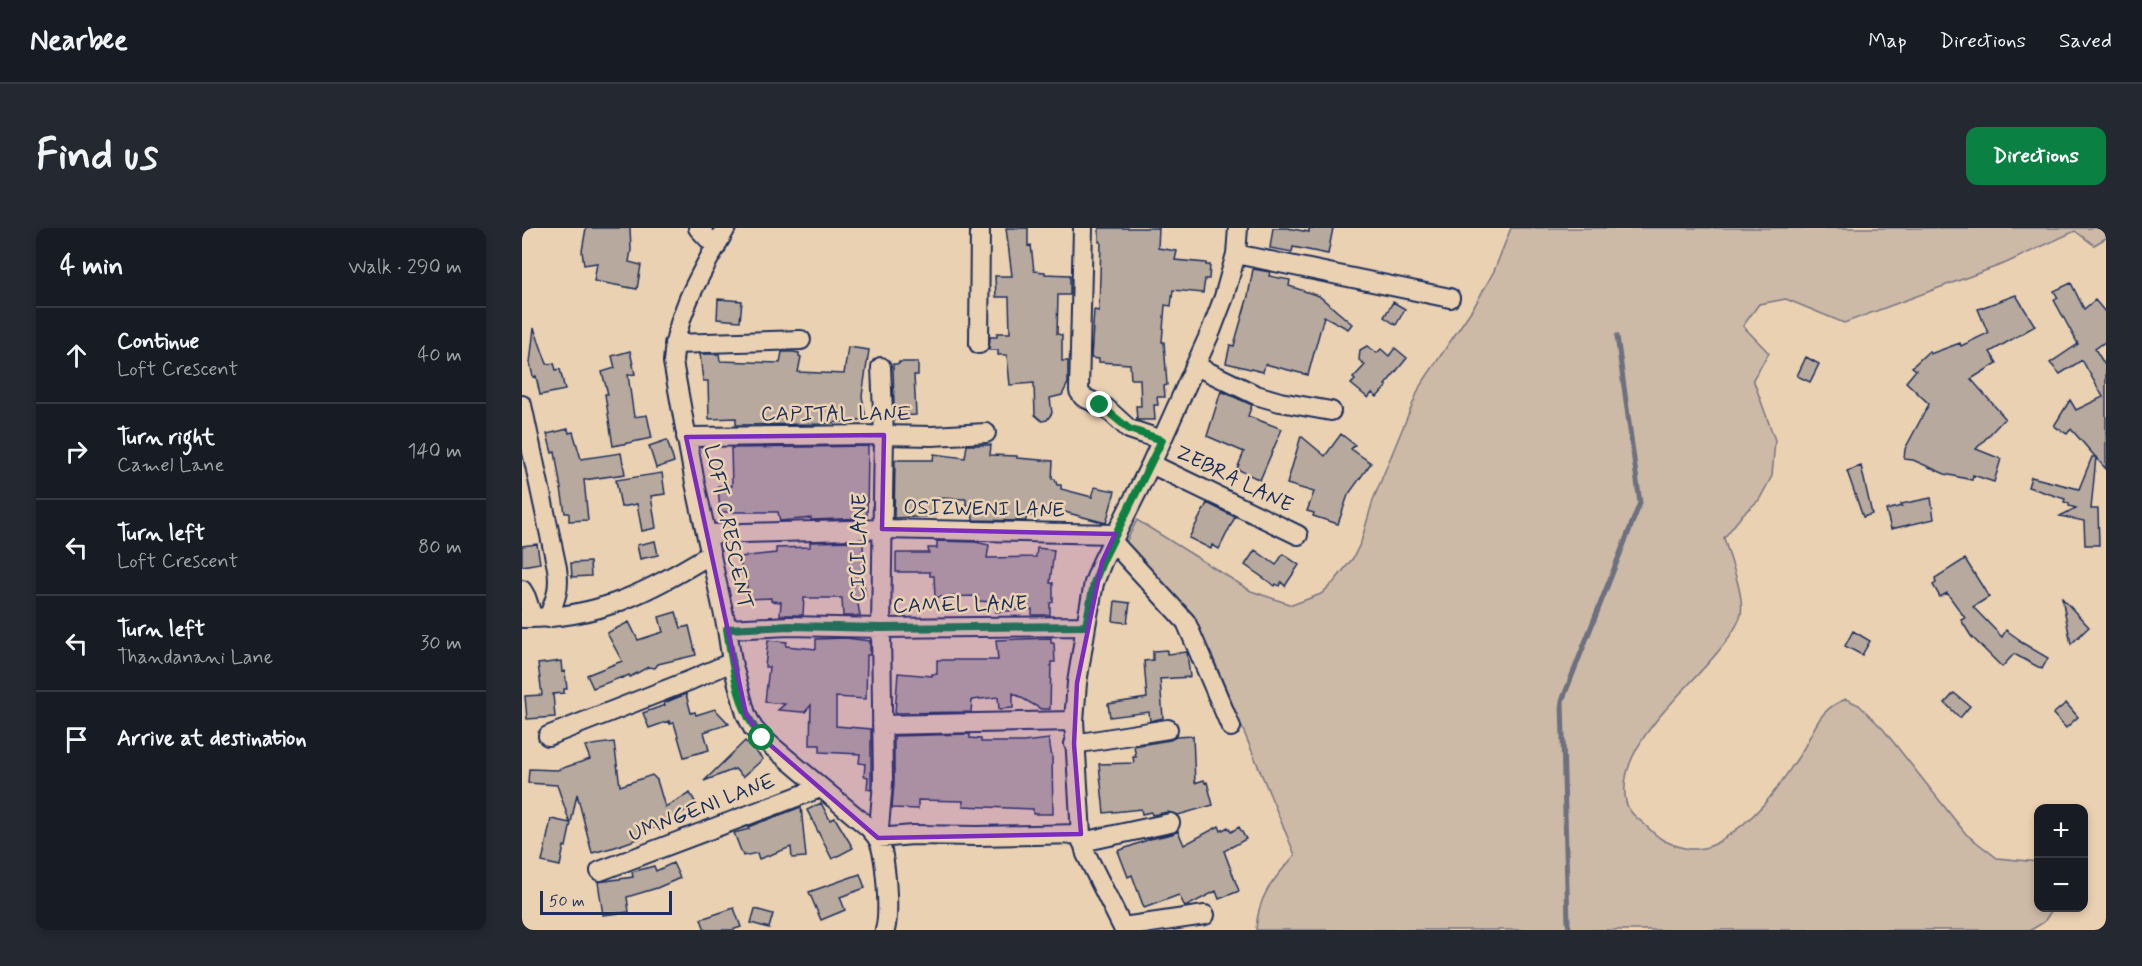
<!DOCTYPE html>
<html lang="en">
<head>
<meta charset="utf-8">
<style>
	:root { --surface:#171b24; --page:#242831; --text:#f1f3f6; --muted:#9ea1a6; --line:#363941; --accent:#0b8043 }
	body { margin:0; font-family:Mynerve,sans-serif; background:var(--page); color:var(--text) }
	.controls { position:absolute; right:18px; bottom:18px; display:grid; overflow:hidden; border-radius:12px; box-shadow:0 3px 9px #0003 }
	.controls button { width:54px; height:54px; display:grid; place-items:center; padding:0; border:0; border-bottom:2px solid var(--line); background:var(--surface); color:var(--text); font:30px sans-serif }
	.scale { position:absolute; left:18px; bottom:15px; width:132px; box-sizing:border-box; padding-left:6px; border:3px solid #1b2f5e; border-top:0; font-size:16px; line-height:21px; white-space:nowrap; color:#1b2f5e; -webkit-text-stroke:4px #ead1b2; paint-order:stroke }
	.stop { position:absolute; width:18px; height:18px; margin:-14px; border:4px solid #0b8043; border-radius:50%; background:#fff }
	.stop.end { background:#0b8043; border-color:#fff; box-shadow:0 2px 6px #0008 }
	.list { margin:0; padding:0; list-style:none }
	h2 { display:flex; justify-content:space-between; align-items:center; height:78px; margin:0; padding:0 24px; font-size:26px }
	h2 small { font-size:20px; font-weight:400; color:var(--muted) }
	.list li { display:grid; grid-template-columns:39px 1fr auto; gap:18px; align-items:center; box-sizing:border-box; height:96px; padding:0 24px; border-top:2px solid var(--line) }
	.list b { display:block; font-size:22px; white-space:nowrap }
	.list p { margin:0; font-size:20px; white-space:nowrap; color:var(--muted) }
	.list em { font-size:20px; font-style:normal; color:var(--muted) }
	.icon { flex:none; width:33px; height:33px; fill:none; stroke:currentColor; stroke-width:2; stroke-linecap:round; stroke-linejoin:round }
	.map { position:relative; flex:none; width:1584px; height:702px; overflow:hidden; border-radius:12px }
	header { display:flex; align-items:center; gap:36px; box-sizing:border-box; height:84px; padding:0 30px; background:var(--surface); border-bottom:2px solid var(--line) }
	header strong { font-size:28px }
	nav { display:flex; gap:33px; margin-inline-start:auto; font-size:21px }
	.intro { display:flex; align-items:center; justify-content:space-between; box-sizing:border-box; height:144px; padding:0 36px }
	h1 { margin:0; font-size:42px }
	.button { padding:15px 27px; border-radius:12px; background:var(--accent); color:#fff; font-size:21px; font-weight:700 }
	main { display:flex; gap:36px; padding:0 36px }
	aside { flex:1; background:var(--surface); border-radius:12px; box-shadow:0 3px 9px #0003 }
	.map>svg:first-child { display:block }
	.green { fill:#ccb9a6; stroke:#747482; stroke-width:1.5 }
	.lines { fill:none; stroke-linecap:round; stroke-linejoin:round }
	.stream { stroke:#6d6f7f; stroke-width:5 }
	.building { fill:#b7a99d; stroke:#1b2f5e; stroke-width:1.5 }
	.street-casing { stroke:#1b2f5e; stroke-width:22 }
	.street { stroke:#ead1b2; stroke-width:18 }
	.route { stroke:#0b8043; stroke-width:8 }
	.marked { fill:#7b2cbf; fill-opacity:0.2; stroke:#7b2cbf; stroke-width:4.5; stroke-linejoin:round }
	.labels { text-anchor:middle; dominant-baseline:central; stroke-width:5; stroke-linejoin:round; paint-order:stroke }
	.street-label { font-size:21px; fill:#1b2f5e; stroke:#ead1b2 }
</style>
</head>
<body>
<header>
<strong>Nearbee</strong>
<nav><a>Map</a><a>Directions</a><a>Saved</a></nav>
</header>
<div class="intro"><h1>Find us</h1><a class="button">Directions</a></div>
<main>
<aside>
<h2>4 min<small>Walk · 290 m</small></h2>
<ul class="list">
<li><svg class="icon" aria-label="ahead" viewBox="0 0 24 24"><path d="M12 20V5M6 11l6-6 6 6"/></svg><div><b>Continue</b><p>Loft Crescent</p></div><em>40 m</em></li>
<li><svg class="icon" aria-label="right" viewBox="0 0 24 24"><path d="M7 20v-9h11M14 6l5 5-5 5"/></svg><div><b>Turn right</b><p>Camel Lane</p></div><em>140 m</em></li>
<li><svg class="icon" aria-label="left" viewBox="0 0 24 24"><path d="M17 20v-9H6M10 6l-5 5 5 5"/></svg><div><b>Turn left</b><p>Loft Crescent</p></div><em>80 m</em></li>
<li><svg class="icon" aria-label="left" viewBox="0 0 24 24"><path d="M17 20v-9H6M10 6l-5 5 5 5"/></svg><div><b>Turn left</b><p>Thandanani Lane</p></div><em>30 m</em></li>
<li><svg class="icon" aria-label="arrive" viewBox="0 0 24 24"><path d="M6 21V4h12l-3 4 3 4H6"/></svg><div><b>Arrive at destination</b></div></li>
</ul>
</aside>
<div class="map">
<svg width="1584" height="702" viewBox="0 0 1584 702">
	<rect width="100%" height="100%" fill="#ead1b2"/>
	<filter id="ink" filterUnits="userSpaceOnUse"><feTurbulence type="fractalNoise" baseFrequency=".0167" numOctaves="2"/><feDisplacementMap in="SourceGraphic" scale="12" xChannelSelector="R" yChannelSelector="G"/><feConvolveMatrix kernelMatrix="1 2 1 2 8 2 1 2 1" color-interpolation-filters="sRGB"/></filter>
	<g filter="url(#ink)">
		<!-- green -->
		<path class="green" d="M 989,0 L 1584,0 L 1584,10 L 1572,17 L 1553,3 L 1484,35 L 1322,95 L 1264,71 L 1237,76 L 1221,98 L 1247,125 L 1231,151 L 1253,212 L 1250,248 L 1237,272 L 1221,286 L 1202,310 C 1207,329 1225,372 1218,390 C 1195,445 1090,507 1104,574 C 1106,583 1114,589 1121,595 C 1127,601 1134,608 1141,612 C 1159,621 1175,625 1193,616 C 1210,606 1229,591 1242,576 C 1255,562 1266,544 1277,528 C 1293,504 1294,482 1324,471 L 1337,477 L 1361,501 L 1444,606 L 1475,630 L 1516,634 L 1516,680 L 1531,680 L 1522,694 L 1509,702 L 734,702 C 736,667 751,652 773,627 L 690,427 L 658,375 L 602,318 L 615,292 L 729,363 L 770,377 L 799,366 L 812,354 L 831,330 L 839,314 L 851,272 L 898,158 L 953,77 L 972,43 Z"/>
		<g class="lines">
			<!-- stream -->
			<path class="stream" d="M 1048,702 L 1046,696 L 1040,473 L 1118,275 L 1095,108"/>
		</g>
		<!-- building -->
		<path class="building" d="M 64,0 L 108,0 L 109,22 L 107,34 L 119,37 L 115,61 L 72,53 L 75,35 L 62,37 L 60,23 Z
			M 484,0 L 506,0 L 506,18 L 509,17 L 512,43 L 523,44 L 523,46 L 548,47 L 548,67 L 536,67 L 535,106 L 540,107 L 540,133 L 546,133 L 546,155 L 540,167 L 528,170 L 530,185 L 525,192 L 520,193 L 513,187 L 512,155 L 488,157 L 485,127 L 476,127 L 476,122 L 467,122 L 468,109 L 475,109 L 475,105 L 488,105 L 487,69 L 474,69 L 473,48 L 490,48 Z
			M 577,0 L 637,0 L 636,20 L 655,23 L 653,32 L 684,35 L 684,37 L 688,37 L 687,51 L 683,51 L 681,65 L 651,62 L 649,78 L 643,77 L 640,114 L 642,114 L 645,157 L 642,158 L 643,169 L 635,169 L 636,177 L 632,177 L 633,192 L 615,192 L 614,178 L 619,178 L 618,151 L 609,151 L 608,136 L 577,134 L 577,131 L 569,130 L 572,82 L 577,83 L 579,14 L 577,14 Z
			M 751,0 L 765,0 L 787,4 L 787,0 L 811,0 L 806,26 L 771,19 L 770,24 L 748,20 Z
			M 731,41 L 748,44 L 747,48 L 768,52 L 767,58 L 797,68 L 830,96 L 826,101 L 802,88 L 786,147 L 743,136 L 741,144 L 704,135 L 708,117 L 712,118 L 714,110 L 726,68 Z
			M 1549,55 L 1562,81 L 1573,72 L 1584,85 L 1584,113 L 1573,121 L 1584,139 L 1584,241 L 1549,201 L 1545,206 L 1532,198 L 1548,172 L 1554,182 L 1581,169 L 1560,132 L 1538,146 L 1528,135 L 1556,116 L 1532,72 L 1536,70 L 1532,63 Z
			M 1494,67 L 1513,98 L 1468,124 L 1475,135 L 1449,151 L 1483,190 L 1454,221 L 1479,231 L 1472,254 L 1451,247 L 1450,252 L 1423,246 L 1391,232 L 1382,231 L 1383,221 L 1407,176 L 1384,154 L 1394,142 L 1390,139 L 1407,123 L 1408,126 L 1438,115 L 1439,118 L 1466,105 L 1456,81 Z
			M 196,71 L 220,73 L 218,93 L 195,91 Z
			M 871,74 L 883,81 L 874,97 L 862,89 Z
			M 12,100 L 25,136 L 32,135 L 34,142 L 38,141 L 43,162 L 18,167 L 14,148 L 11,149 L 8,135 Z
			M 845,118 L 855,125 L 859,121 L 867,128 L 873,120 L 885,130 L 863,157 L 865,158 L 855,169 L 850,165 L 846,170 L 829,156 L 833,152 L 831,150 L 843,137 L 837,132 L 838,122 Z
			M 326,119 L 347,122 L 340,168 L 344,191 L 299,196 L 214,197 L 214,190 L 187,191 L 186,153 L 181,153 L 178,126 L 197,126 L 198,133 L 258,135 L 260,124 L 271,124 L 277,125 L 277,128 L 279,129 L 276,144 L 322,146 Z
			M 108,123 L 113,146 L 106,147 L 112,189 L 125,187 L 130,210 L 91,218 L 83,166 L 86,166 L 80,144 L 93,140 L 90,128 Z
			M 1284,129 L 1297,136 L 1288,154 L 1275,148 Z
			M 377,134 L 396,134 L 396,147 L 392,147 L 394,187 L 376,188 L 375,179 L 372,179 L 371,136 L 377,136 Z
			M 699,163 L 730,177 L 726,188 L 760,201 L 738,252 L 715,241 L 722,224 L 685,208 Z
			M 46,201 L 47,205 L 51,204 L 59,231 L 99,225 L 103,246 L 62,252 L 66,292 L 47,293 L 47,285 L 43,285 L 33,224 L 30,225 L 25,206 Z
			M 819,206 L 833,217 L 829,221 L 849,235 L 826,267 L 816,296 L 791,288 L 792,285 L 785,283 L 792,264 L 765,256 L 779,208 L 803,228 Z
			M 145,212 L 152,234 L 134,240 L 127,218 Z
			M 445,217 L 469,217 L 468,227 L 495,228 L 495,230 L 531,233 L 530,251 L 533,251 L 535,257 L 539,257 L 539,261 L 570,269 L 573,259 L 593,263 L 584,295 L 531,281 L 530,288 L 504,288 L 504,293 L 451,292 L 450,277 L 444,277 L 444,271 L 413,270 L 414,288 L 372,290 L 373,232 L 411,232 L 412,226 L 443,230 Z
			M 346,218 L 345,290 L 289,292 L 289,290 L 258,293 L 256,284 L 198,284 L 196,258 L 210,258 L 209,220 Z
			M 1570,229 L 1574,229 L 1569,281 L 1576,281 L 1577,317 L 1563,317 L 1562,293 L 1538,288 L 1554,280 L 1547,278 L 1547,275 L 1542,274 L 1543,271 L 1506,259 L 1509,249 L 1557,261 Z
			M 1339,238 L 1350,286 L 1341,289 L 1325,243 Z
			M 140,245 L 143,266 L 129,268 L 134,300 L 120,303 L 115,276 L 99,279 L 94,252 Z
			M 1409,270 L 1412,291 L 1369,301 L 1364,282 L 1380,278 L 1379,276 Z
			M 685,275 L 713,289 L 697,321 L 690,317 L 689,321 L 667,310 Z
			M 133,313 L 136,327 L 118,331 L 115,317 Z
			M 341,313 L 342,346 L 340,346 L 344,368 L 335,370 L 338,388 L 321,388 L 320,370 L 282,370 L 281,387 L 258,387 L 259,374 L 249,373 L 249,370 L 225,371 L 225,346 L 220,346 L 218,329 L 254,325 L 254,320 L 288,319 L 288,314 Z
			M 415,313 L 453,314 L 467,317 L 465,330 L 514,329 L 515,320 L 532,322 L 528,355 L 531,355 L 531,374 L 528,375 L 528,387 L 510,387 L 510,381 L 474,384 L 473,374 L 455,373 L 456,368 L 413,369 L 412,348 L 408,348 L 408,344 L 374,344 L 374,325 L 407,325 L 406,320 L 415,320 Z
			M 15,316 L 18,335 L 0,338 L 0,318 Z
			M 733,322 L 754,337 L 761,326 L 777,337 L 763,358 L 759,354 L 757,358 L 754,356 L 753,358 L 723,337 Z
			M 1443,331 L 1467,369 L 1451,379 L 1480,409 L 1484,402 L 1498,412 L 1497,413 L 1526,430 L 1520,441 L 1492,426 L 1480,439 L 1449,408 L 1439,392 L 1443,390 L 1425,365 L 1418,369 L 1411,357 L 1414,355 L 1413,350 Z
			M 68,334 L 69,348 L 50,349 L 49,335 Z
			M 1540,370 L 1567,399 L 1549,416 Z
			M 593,373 L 608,375 L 605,395 L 591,393 Z
			M 154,384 L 159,400 L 167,398 L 174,427 L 136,436 L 133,440 L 126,439 L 108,449 L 107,447 L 100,450 L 100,449 L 71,460 L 65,447 L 100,433 L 85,405 L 107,394 L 116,412 L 141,404 L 137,389 Z
			M 1331,403 L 1348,413 L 1340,427 L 1323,418 Z
			M 324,410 L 348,413 L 348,427 L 345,427 L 344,471 L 314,469 L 314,498 L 349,501 L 349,562 L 345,561 L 346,549 L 342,548 L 343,536 L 337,535 L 338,526 L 298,524 L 298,517 L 288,517 L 289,477 L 283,484 L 280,484 L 256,482 L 263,476 L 243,474 L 247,439 L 243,439 L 246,412 L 265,414 L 264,418 L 294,421 L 294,411 Z
			M 529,410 L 529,415 L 532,415 L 533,434 L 529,434 L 528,481 L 519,481 L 491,465 L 491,480 L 477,481 L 476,469 L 450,472 L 449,484 L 373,485 L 376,445 L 410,448 L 410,446 L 415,446 L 415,432 L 476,432 L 474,412 Z
			M 645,422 L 645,426 L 665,424 L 668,449 L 638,451 L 641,490 L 628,493 L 627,484 L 588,489 L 586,476 L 625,470 L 622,433 L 631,432 L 631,423 Z
			M 39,433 L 40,444 L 43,443 L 45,461 L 42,461 L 42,465 L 31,466 L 33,489 L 5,491 L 3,468 L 20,467 L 16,436 Z
			M 1432,465 L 1448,478 L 1438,490 L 1423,475 Z
			M 164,466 L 169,485 L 173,484 L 174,487 L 193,481 L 207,496 L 182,504 L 187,522 L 162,529 L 152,495 L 148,496 L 147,493 L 127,500 L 121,485 L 143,477 L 142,475 Z
			M 1544,475 L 1556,489 L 1544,500 L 1531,486 Z
			M 448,506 L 448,510 L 459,511 L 459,514 L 501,514 L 527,511 L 530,530 L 531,586 L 511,586 L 511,581 L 441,578 L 441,573 L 396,572 L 396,581 L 370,580 L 372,555 L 372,508 Z
			M 671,508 L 673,555 L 682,552 L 683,555 L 685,554 L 691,577 L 656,587 L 646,584 L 630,587 L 629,584 L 620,586 L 619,581 L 582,585 L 577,536 L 612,535 L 611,529 L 614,529 L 612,518 L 648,512 L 654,509 Z
			M 223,513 L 241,531 L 221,549 L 213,541 L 182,553 Z
			M 92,514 L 98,558 L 130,547 L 135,552 L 143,579 L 168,565 L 175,577 L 140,595 L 140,597 L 119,605 L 121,609 L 93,619 L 70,625 L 55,566 L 44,619 L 42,618 L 38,638 L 20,634 L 29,591 L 48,595 L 35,557 L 6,555 L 7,541 L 35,542 L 68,531 L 63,518 Z
			M 299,575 L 308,592 L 313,590 L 331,620 L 310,631 L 285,582 Z
			M 279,579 L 284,629 L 270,630 L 269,619 L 237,631 L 235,625 L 221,628 L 212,605 L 227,601 L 226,599 Z
			M 697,598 L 699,603 L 706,599 L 709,604 L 717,599 L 724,611 L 702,623 L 717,663 L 697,671 L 694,663 L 663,679 L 657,667 L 622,680 L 610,647 L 606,649 L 596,623 L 628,611 L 650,606 L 656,603 L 662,617 Z
			M 151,635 L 158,650 L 135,660 L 105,669 L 107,684 L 81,687 L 76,654 L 111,649 L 110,644 L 132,638 L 134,643 Z
			M 338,646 L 343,660 L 318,669 L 323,682 L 299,692 L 287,664 Z
			M 212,680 L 219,699 L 210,702 L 183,702 L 179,691 Z
			M 233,681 L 251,686 L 247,700 L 229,695 Z"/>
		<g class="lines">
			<!-- street casing -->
			<g class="street-casing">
				<path id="street" d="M 176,0 L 194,19
					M 204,0 C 181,42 153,85 151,134 L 173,255 L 205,401 L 210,434 L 224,486 L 231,500 L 240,510 L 345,598 C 350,603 354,607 357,613 C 364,631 368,684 363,702
					M 561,0 L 557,163 L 561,169 L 584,180 L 607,201 L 640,212
					M 714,26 L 928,70
					M 152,116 L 279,112
					M 457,116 L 458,0
					M 674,138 L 734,167 L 758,174 L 809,183
					M 359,139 L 362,207 L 359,400 L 361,555 L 356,610 L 391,607 L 455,608 L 559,606
					M 0,177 L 35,340 C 38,361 34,370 26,390
					M 164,209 L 362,207 L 410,208 L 464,205
					M 629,236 L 776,307
					M 186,306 L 360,301 L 593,306
					M 590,313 L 664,394 L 709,499
					M 0,362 L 4,369 L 11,390
					M 0,390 C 77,391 125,364 189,326
					M 205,401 L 267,398 L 359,400 L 564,398
					M 360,497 L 552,493
					M 26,508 L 169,452 L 210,434
					M 552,516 L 646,501
					M 560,614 L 648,595
					M 78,643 L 298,560
					M 601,699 L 683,687
					M 602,702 L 564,626 L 559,606 L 552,493 L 555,455 L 564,398 L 572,355 L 580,334 L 629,236 L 689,103 L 702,69 L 714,26 L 716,0"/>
			</g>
			<!-- street -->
			<use href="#street" class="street"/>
		</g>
	</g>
	<g class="lines" filter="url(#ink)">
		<!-- route -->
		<path class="route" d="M 240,510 C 215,481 211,438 205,401 L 267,398 L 359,400 L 564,398 L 572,355 L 580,334 L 640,212 L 607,201 L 578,177"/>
	</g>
	<!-- marked area -->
	<path class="marked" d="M 362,207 L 360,301 L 593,306 L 580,334 L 555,455 L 552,516 L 559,606 L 356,610 L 240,510 L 224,486 L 164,209 Z"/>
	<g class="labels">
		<!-- street labels -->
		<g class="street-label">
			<text x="314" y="186">CAPITAL LANE</text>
			<text transform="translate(712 251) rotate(26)">ZEBRA LANE</text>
			<text transform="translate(462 281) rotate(1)">OSIZWENI LANE</text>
			<text transform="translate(206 299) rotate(78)">LOFT CRESCENT</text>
			<text transform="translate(337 320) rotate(-89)">CICI LANE</text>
			<text transform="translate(438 377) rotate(-1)">CAMEL LANE</text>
			<text transform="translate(180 580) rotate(-21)">UMNGENI LANE</text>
		</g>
	</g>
</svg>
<div class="controls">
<button>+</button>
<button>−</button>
</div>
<div class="scale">50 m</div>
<div class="stop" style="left:240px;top:510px"></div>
<div class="stop end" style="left:578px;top:177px"></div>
</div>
</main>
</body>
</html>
